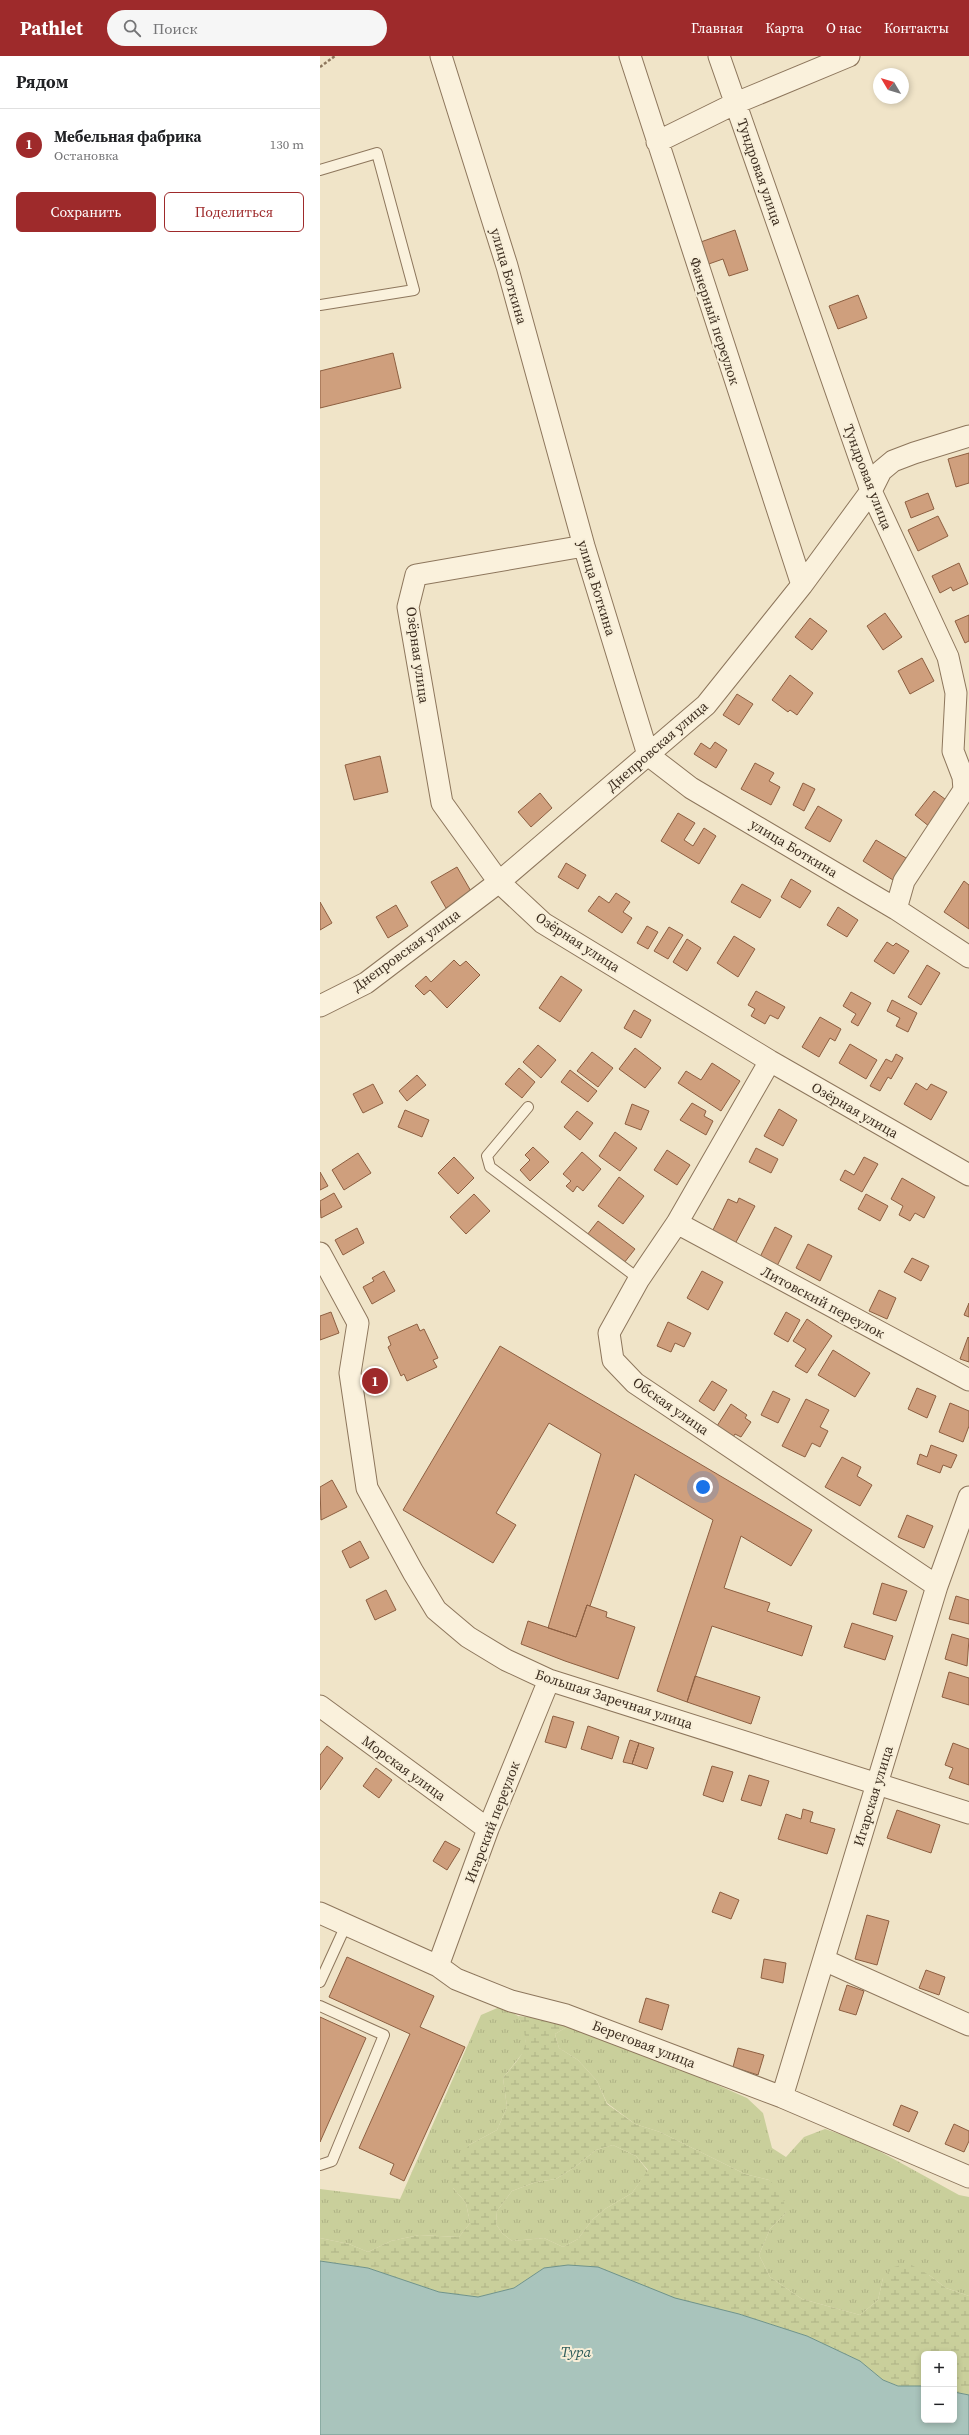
<!DOCTYPE html>
<html lang="ru">
<head>
<meta charset="utf-8">
<style>
	:root { --surface:#fff; --page:#f6f6f6; --text:#202124; --muted:#757577; --line:#e0e0e0; --accent:#9e2a2b }
	body { margin:0; font-family:"Source Serif 4",serif; background:var(--page); color:var(--text) }
	.controls { position:absolute; right:12px; bottom:12px; display:grid; overflow:hidden; border-radius:6px; box-shadow:0 2px 6px #0003 }
	.controls button { width:36px; height:36px; display:grid; place-items:center; padding:0; border:0; border-bottom:1px solid var(--line); background:var(--surface); color:var(--text); font:20px sans-serif }
	.compass { position:absolute; left:553px; top:12px; width:36px; height:36px; border-radius:50%; background:var(--surface); box-shadow:0 2px 6px #0003; rotate:308deg }
	.you { position:absolute; left:383px; top:1431px; width:14px; height:14px; margin:-10px; border:3px solid #fff; border-radius:50%; background:#1a73e8; box-shadow:0 0 0 6px #1a73e833 }
	.badge { display:grid; place-items:center; width:26px; height:26px; border-radius:50%; background:var(--accent); color:#fff; font-size:13px; font-weight:700 }
	.pin { position:absolute; translate:-50% -50%; border:2px solid #fff; box-shadow:0 1px 4px #0006 }
	.list { margin:0; padding:0; list-style:none }
	h2 { display:flex; justify-content:space-between; align-items:center; height:52px; margin:0; padding:0 16px; font-size:17px }
	h2 small { font-size:13px; font-weight:400; color:var(--muted) }
	.list li { display:grid; grid-template-columns:26px 1fr auto; gap:12px; align-items:center; box-sizing:border-box; height:72px; padding:0 16px; border-top:1px solid var(--line) }
	.list b { display:block; font-size:15px; white-space:nowrap }
	.list p { margin:0; font-size:13px; white-space:nowrap; color:var(--muted) }
	.list em { font-size:13px; font-style:normal; color:var(--muted) }
	.actions { display:flex; gap:8px; padding:12px 16px }
	.actions a { flex:1; padding:9px 0; border:1px solid var(--accent); border-radius:6px; text-align:center; font-size:14px; color:var(--accent) }
	.actions .main { background:var(--accent); color:#fff }
	.icon { flex:none; width:22px; height:22px; fill:none; stroke:currentColor; stroke-width:2; stroke-linecap:round; stroke-linejoin:round }
	.map { position:relative; flex:none; width:649px; height:2379px; overflow:hidden }
	header { display:flex; align-items:center; gap:24px; box-sizing:border-box; height:56px; padding:0 20px; background:var(--accent); color:#fff }
	header strong { font-size:19px }
	nav { display:flex; gap:22px; margin-inline-start:auto; font-size:14px }
	.search { width:280px; height:36px; background:var(--page); display:flex; align-items:center; gap:10px; box-sizing:border-box; padding:0 14px; border-radius:22px; color:var(--muted); font-size:15px }
	main { display:flex }
	aside { flex:1; background:var(--surface) }
	.map>svg:first-child { display:block }
	.grass { fill:url(#grass-tufts) }
	.wetland { fill:url(#wetland-marsh); fill-rule:evenodd }
	.water { fill:#a9c4bc; stroke:#6f938a }
	.building { fill:#cf9f7d; stroke:#8d5f41 }
	.lines { fill:none; stroke-linecap:round; stroke-linejoin:round }
	.service-casing { stroke:#8d765c; stroke-width:12 }
	.minor-casing { stroke:#8d765c; stroke-width:23 }
	.path { stroke:#8d765c; stroke-width:2.5; stroke-dasharray:3 2; stroke-linecap:butt }
	.service { stroke:#faf1dc; stroke-width:10 }
	.minor { stroke:#faf1dc; stroke-width:21 }
	.labels { text-anchor:middle; dominant-baseline:central; stroke-width:4; stroke-linejoin:round; paint-order:stroke }
	.street-label { font-size:14px; fill:#3d2e20; stroke:#f7eed8 }
	.water-label { font-size:15px; font-style:italic; fill:#2f5d5a; stroke:#f7eed8 }
</style>
</head>
<body>
<header>
<strong>Pathlet</strong>
<div class="search"><svg class="icon" aria-label="search" viewBox="0 0 24 24"><circle cx="10" cy="10" r="6"/><path d="M15 15l6 6"/></svg>Поиск</div>
<nav><a>Главная</a><a>Карта</a><a>О нас</a><a>Контакты</a></nav>
</header>
<main>
<aside>
<h2>Рядом<small></small></h2>
<ul class="list">
<li><span class="badge">1</span><div><b>Мебельная фабрика</b><p>Остановка</p></div><em>130 m</em></li>
</ul>
<div class="actions"><a class="main">Сохранить</a><a>Поделиться</a></div>
</aside>
<div class="map">
<svg width="649" height="2379" viewBox="0 0 649 2379">
	<defs>
		<pattern id="grass-tufts" width="24" height="20" patternUnits="userSpaceOnUse"><rect width="24" height="20" fill="#c9cf9b"/><path d="M3 7l-1-3M5 7V3M7 7l1-3M15 17l-1-3M17 17v-4M19 17l1-3" fill="none" stroke="#aeb285"/></pattern>
		<pattern id="wetland-marsh" width="20" height="14" patternUnits="userSpaceOnUse"><rect width="20" height="14" fill="#c9cf9b"/><path d="M1 5h8M5 5V1M11 12h8M15 12V8" fill="none" stroke="#aeb285"/></pattern>
	</defs>
	<rect width="100%" height="100%" fill="#f0e4c8"/>
	<!-- grass -->
	<path class="grass" d="M 182,1950 L 198,1960 L 206,1976 L 205,1994 L 183,2022 L 187,2051 L 177,2074 L 149,2089 L 133,2132 L 146,2147 L 150,2167 L 139,2181 L 99,2179 L 71,2185 L 48,2196 L 29,2188 L 0,2182 L 0,2133 L 80,2143 L 161,1959 Z
		M 250,1969 L 271,1980 L 336,2002 L 427,2042 L 443,2057 L 452,2092 L 466,2101 L 484,2081 L 505,2073 L 541,2085 L 639,2139 L 649,2141 L 649,2240 L 626,2232 L 609,2219 L 563,2222 L 558,2244 L 540,2259 L 482,2243 L 450,2221 L 439,2199 L 450,2173 L 466,2157 L 449,2124 L 425,2118 L 340,2076 L 315,2068 L 287,2047 L 277,2025 L 258,2004 L 239,1992 L 235,1978 Z
		M 293,2089 L 316,2100 L 328,2115 L 312,2137 L 285,2153 L 272,2164 L 258,2183 L 243,2191 L 224,2182 L 192,2185 L 182,2177 L 176,2168 L 177,2155 L 192,2135 L 216,2126 L 236,2123 L 255,2111 L 276,2094 Z"/>
	<!-- wetland -->
	<path class="wetland" d="M 198,1960 L 221,1962 L 250,1969 L 235,1978 L 239,1992 L 258,2004 L 277,2025 L 287,2048 L 315,2068 L 340,2076 L 425,2118 L 449,2124 L 462,2136 L 466,2157 L 450,2173 L 439,2199 L 450,2221 L 482,2243 L 540,2259 L 558,2244 L 563,2222 L 574,2211 L 588,2207 L 609,2219 L 626,2232 L 649,2240 L 649,2339 L 634,2336 L 634,2298 L 604,2298 L 604,2330 L 579,2330 L 563,2324 L 540,2305 L 487,2280 L 419,2258 L 224,2212 L 194,2232 L 158,2241 L 119,2236 L 48,2212 L 0,2205 L 0,2182 L 29,2188 L 48,2196 L 71,2185 L 99,2179 L 139,2181 L 150,2167 L 146,2147 L 133,2132 L 132,2111 L 149,2089 L 177,2074 L 187,2051 L 183,2022 C 203,1997 213,1992 198,1960 ZM 293,2089 L 316,2100 L 328,2114 L 312,2137 L 285,2153 L 272,2164 L 258,2183 L 243,2191 L 224,2182 L 192,2185 L 182,2177 L 176,2168 L 177,2155 L 192,2135 L 216,2126 L 236,2123 L 255,2111 L 276,2094 Z"/>
	<!-- water -->
	<path class="water" d="M 0,2205 L 48,2212 L 119,2236 L 158,2241 L 194,2232 L 224,2212 L 248,2209 L 278,2211 L 355,2242 L 419,2258 L 487,2280 L 540,2305 L 563,2324 L 578,2330 L 604,2330 L 604,2364 L 634,2364 L 634,2336 L 649,2339 L 649,2379 L 0,2379 Z"/>
	<!-- building -->
	<path class="building" d="M 415,174 L 428,214 L 409,220 L 403,203 L 383,210 L 375,188 Z
		M 538,239 L 547,262 L 518,273 L 509,250 Z
		M 73,297 L 81,332 L 0,352 L 0,315 Z
		M 649,397 L 649,427 L 636,431 L 628,403 Z
		M 608,437 L 614,453 L 591,462 L 585,446 Z
		M 618,460 L 628,480 L 598,495 L 588,474 Z
		M 639,507 L 648,528 L 633,535 L 631,531 L 620,537 L 612,520 Z
		M 565,557 L 582,581 L 563,594 L 547,570 Z
		M 649,559 L 649,585 L 645,587 L 635,565 Z
		M 490,562 L 507,575 L 492,594 L 475,581 Z
		M 602,602 L 614,625 L 590,638 L 578,615 Z
		M 470,619 L 493,637 L 477,659 L 470,654 L 468,656 L 452,644 Z
		M 417,638 L 433,648 L 419,669 L 403,659 Z
		M 395,686 L 407,694 L 396,712 L 374,698 L 381,687 L 390,693 Z
		M 60,700 L 68,736 L 34,744 L 25,709 Z
		M 435,707 L 454,717 L 449,725 L 460,731 L 451,749 L 421,733 Z
		M 483,727 L 495,733 L 484,755 L 473,749 Z
		M 614,735 L 629,746 L 610,771 L 595,759 Z
		M 220,737 L 232,752 L 211,771 L 198,756 Z
		M 498,750 L 522,764 L 510,786 L 485,772 Z
		M 358,757 L 375,767 L 364,784 L 373,790 L 384,772 L 396,780 L 379,808 L 341,785 Z
		M 556,784 L 586,802 L 573,824 L 543,805 Z
		M 246,807 L 266,819 L 258,833 L 238,821 Z
		M 137,811 L 152,837 L 126,852 L 111,826 Z
		M 471,823 L 491,835 L 480,852 L 461,841 Z
		M 644,825 L 649,829 L 649,873 L 624,856 Z
		M 422,828 L 451,844 L 440,862 L 411,846 Z
		M 296,837 L 310,846 L 303,856 L 312,862 L 302,877 L 268,855 L 279,840 L 289,847 Z
		M 0,846 L 12,867 L 0,874 Z
		M 76,849 L 88,870 L 68,882 L 56,861 Z
		M 518,851 L 538,864 L 527,881 L 507,869 Z
		M 327,870 L 338,876 L 328,893 L 317,887 Z
		M 349,871 L 363,879 L 348,903 L 334,895 Z
		M 414,880 L 435,893 L 418,921 L 397,907 Z
		M 367,883 L 381,892 L 367,915 L 353,906 Z
		M 567,886 L 573,890 L 576,887 L 589,895 L 574,918 L 554,905 Z
		M 134,904 L 140,910 L 146,905 L 160,919 L 127,952 L 110,934 L 104,939 L 95,930 L 106,920 L 111,926 Z
		M 607,909 L 620,917 L 601,949 L 588,941 Z
		M 241,920 L 262,934 L 240,966 L 219,952 Z
		M 436,935 L 465,951 L 458,963 L 450,959 L 445,968 L 431,960 L 435,953 L 428,949 Z
		M 531,936 L 551,947 L 538,970 L 531,966 L 536,958 L 523,950 Z
		M 572,944 L 597,957 L 588,976 L 576,970 L 580,962 L 567,955 Z
		M 314,954 L 331,964 L 321,982 L 304,972 Z
		M 500,961 L 521,973 L 515,985 L 510,982 L 499,1001 L 482,991 Z
		M 530,988 L 557,1004 L 546,1023 L 519,1007 Z
		M 218,989 L 236,1004 L 221,1022 L 203,1006 Z
		M 315,992 L 341,1012 L 325,1032 L 299,1013 Z
		M 272,996 L 293,1012 L 278,1031 L 257,1015 Z
		M 576,998 L 583,1002 L 571,1023 L 568,1021 L 560,1035 L 550,1030 L 566,1003 L 572,1006 Z
		M 392,1007 L 420,1025 L 401,1055 L 358,1027 L 366,1015 L 381,1024 Z
		M 199,1012 L 215,1026 L 202,1042 L 185,1028 Z
		M 250,1014 L 277,1035 L 268,1046 L 241,1026 Z
		M 97,1019 L 106,1029 L 87,1045 L 79,1035 Z
		M 596,1027 L 607,1034 L 611,1028 L 627,1036 L 611,1064 L 584,1048 Z
		M 53,1028 L 63,1047 L 43,1057 L 33,1038 Z
		M 372,1047 L 386,1055 L 384,1060 L 393,1065 L 386,1079 L 360,1064 Z
		M 312,1048 L 329,1055 L 321,1074 L 305,1068 Z
		M 459,1053 L 477,1064 L 463,1090 L 444,1080 Z
		M 85,1054 L 109,1064 L 102,1081 L 78,1071 Z
		M 257,1055 L 273,1067 L 260,1084 L 244,1071 Z
		M 295,1076 L 317,1092 L 300,1115 L 279,1100 Z
		M 213,1091 L 229,1106 L 210,1125 L 200,1114 L 210,1104 L 205,1099 Z
		M 436,1092 L 458,1103 L 451,1117 L 429,1106 Z
		M 347,1094 L 370,1109 L 357,1129 L 334,1114 Z
		M 262,1096 L 281,1113 L 263,1135 L 257,1130 L 253,1136 L 246,1130 L 251,1125 L 243,1118 Z
		M 38,1097 L 51,1117 L 24,1134 L 12,1114 Z
		M 134,1101 L 154,1122 L 138,1138 L 118,1117 Z
		M 544,1101 L 558,1108 L 542,1136 L 520,1124 L 525,1114 L 534,1119 Z
		M 0,1116 L 8,1130 L 0,1134 Z
		M 299,1121 L 324,1140 L 303,1168 L 278,1150 Z
		M 582,1122 L 615,1141 L 604,1162 L 595,1157 L 590,1165 L 579,1159 L 583,1150 L 571,1143 Z
		M 14,1137 L 22,1151 L 1,1162 L 0,1145 Z
		M 154,1138 L 170,1155 L 146,1178 L 130,1161 Z
		M 546,1138 L 568,1150 L 560,1165 L 538,1153 Z
		M 419,1142 L 435,1150 L 415,1188 L 392,1176 L 408,1143 L 417,1147 Z
		M 278,1165 L 315,1193 L 304,1207 L 267,1179 Z
		M 455,1171 L 472,1180 L 457,1210 L 440,1201 Z
		M 37,1172 L 44,1187 L 23,1199 L 15,1184 Z
		M 488,1188 L 512,1200 L 500,1225 L 476,1212 Z
		M 592,1202 L 609,1210 L 601,1225 L 584,1216 Z
		M 64,1215 L 75,1235 L 52,1248 L 43,1231 L 54,1225 L 52,1222 Z
		M 382,1215 L 403,1226 L 388,1254 L 367,1242 Z
		M 559,1234 L 576,1242 L 567,1263 L 549,1255 Z
		M 649,1247 L 649,1261 L 644,1259 Z
		M 11,1256 L 19,1277 L 0,1284 L 0,1260 Z
		M 466,1256 L 480,1264 L 468,1286 L 454,1278 Z
		M 487,1263 L 512,1280 L 487,1317 L 475,1310 L 486,1293 L 473,1285 Z
		M 348,1266 L 371,1277 L 364,1291 L 355,1287 L 351,1296 L 337,1290 Z
		M 97,1268 L 100,1275 L 104,1273 L 118,1302 L 113,1304 L 117,1311 L 87,1325 L 84,1318 L 81,1320 L 68,1291 L 71,1289 L 68,1281 Z
		M 648,1281 L 649,1282 L 649,1306 L 640,1303 Z
		M 180,1290 L 492,1474 L 471,1510 L 421,1480 L 404,1532 L 450,1547 L 447,1555 L 492,1570 L 482,1600 L 392,1570 L 367,1646 L 337,1635 L 393,1464 L 315,1418 L 270,1550 L 267,1549 L 256,1581 L 228,1572 L 281,1398 L 229,1367 L 176,1457 L 196,1469 L 173,1507 L 83,1454 Z
		M 513,1294 L 550,1317 L 535,1341 L 498,1319 Z
		M 392,1325 L 407,1334 L 394,1355 L 379,1345 Z
		M 597,1332 L 616,1340 L 607,1362 L 588,1353 Z
		M 453,1335 L 470,1343 L 458,1367 L 441,1359 Z
		M 486,1343 L 509,1354 L 500,1371 L 508,1375 L 500,1391 L 492,1387 L 485,1401 L 462,1390 Z
		M 630,1347 L 649,1355 L 649,1370 L 643,1386 L 619,1376 Z
		M 411,1348 L 427,1359 L 425,1362 L 431,1366 L 421,1381 L 415,1378 L 413,1381 L 397,1370 Z
		M 611,1389 L 637,1399 L 631,1412 L 623,1409 L 620,1417 L 597,1408 L 600,1398 L 607,1401 Z
		M 522,1401 L 541,1411 L 537,1420 L 552,1429 L 540,1450 L 505,1431 Z
		M 12,1424 L 27,1451 L 1,1464 L 0,1431 Z
		M 587,1459 L 613,1470 L 604,1492 L 578,1481 Z
		M 40,1485 L 49,1502 L 30,1512 L 22,1495 Z
		M 562,1527 L 587,1535 L 576,1565 L 553,1558 Z
		M 66,1534 L 76,1554 L 55,1564 L 46,1544 Z
		M 636,1540 L 649,1544 L 649,1568 L 629,1563 Z
		M 267,1549 L 287,1556 L 286,1561 L 315,1571 L 298,1623 L 245,1605 L 201,1588 L 208,1565 L 256,1581 Z
		M 532,1567 L 573,1580 L 565,1604 L 524,1591 Z
		M 632,1578 L 649,1583 L 647,1610 L 625,1603 Z
		M 629,1616 L 649,1622 L 649,1649 L 622,1641 Z
		M 375,1620 L 440,1641 L 431,1668 L 367,1646 Z
		M 233,1660 L 254,1666 L 246,1692 L 225,1686 Z
		M 268,1670 L 299,1681 L 292,1703 L 261,1693 Z
		M 310,1684 L 319,1687 L 312,1708 L 303,1706 Z
		M 319,1687 L 334,1692 L 327,1713 L 312,1708 Z
		M 633,1687 L 649,1693 L 649,1729 L 629,1722 L 633,1712 L 625,1709 Z
		M 7,1690 L 23,1702 L 0,1734 L 0,1699 Z
		M 392,1710 L 413,1716 L 403,1746 L 383,1739 Z
		M 56,1712 L 72,1724 L 59,1742 L 43,1730 Z
		M 429,1719 L 449,1725 L 441,1750 L 421,1744 Z
		M 483,1753 L 493,1756 L 490,1766 L 515,1773 L 507,1798 L 458,1783 L 466,1758 L 481,1763 Z
		M 577,1754 L 620,1769 L 611,1797 L 567,1782 Z
		M 125,1785 L 140,1793 L 127,1814 L 113,1805 Z
		M 400,1836 L 419,1844 L 411,1863 L 392,1856 Z
		M 547,1859 L 569,1865 L 557,1909 L 535,1903 Z
		M 27,1901 L 114,1940 L 100,1971 L 145,1991 L 84,2125 L 70,2118 L 74,2108 L 39,2092 L 90,1978 L 9,1941 Z
		M 444,1903 L 466,1907 L 463,1927 L 441,1922 Z
		M 606,1914 L 625,1921 L 619,1939 L 599,1932 Z
		M 527,1929 L 544,1935 L 536,1959 L 519,1954 Z
		M 326,1942 L 349,1949 L 342,1974 L 319,1966 Z
		M 0,1961 L 46,1982 L 0,2086 Z
		M 418,1992 L 444,1999 L 438,2019 L 413,2011 Z
		M 581,2049 L 598,2056 L 589,2076 L 573,2069 Z
		M 634,2068 L 649,2075 L 649,2085 L 644,2096 L 625,2088 Z"/>
	<g class="lines">
		<!-- service casing -->
		<g class="service-casing">
			<path id="service" d="M 0,114 L 57,97 L 94,234 L 0,249
				M 208,1051 L 167,1100 L 170,1111 L 319,1223
				M 0,1926 L 26,1869
				M 0,1950 L 64,1979 L 12,2105 L 0,2109"/>
		</g>
		<!-- minor casing -->
		<g class="minor-casing">
			<path id="minor" d="M 121,0 L 187,210 L 264,490 L 328,699 L 371,732 L 576,853 L 649,901
				M 310,0 L 482,529
				M 399,0 L 551,435 L 628,601 L 636,637 L 633,695 L 643,721 L 644,734 L 584,825 L 576,853
				M 337,86 L 416,47 L 529,0
				M 264,490 L 96,519 L 88,551 L 122,747 L 179,826 L 223,867 L 450,1005 L 649,1119
				M 0,950 L 46,927 L 179,826 L 386,649 L 482,529 L 551,435 L 561,415 L 573,405 L 594,397 L 649,380
				M 450,1005 L 357,1167 L 319,1223 L 289,1277 L 293,1304 L 315,1327 L 617,1530
				M 357,1167 L 649,1324
				M 0,1197 L 38,1267 L 30,1317 L 47,1432 L 93,1516 L 116,1554 L 148,1581 L 186,1604 L 229,1624 L 649,1757
				M 0,1650 L 168,1773
				M 0,1857 L 118,1910 L 136,1923 L 191,1945 L 246,1959 L 462,2041 L 649,2121
				M 504,1904 L 649,1969
				M 118,1910 L 168,1773 L 229,1624
				M 462,2041 L 617,1530 L 649,1441"/>
		</g>
		<!-- path -->
		<path class="path" d="M 0,11 L 15,0"/>
		<!-- service -->
		<use href="#service" class="service"/>
		<!-- minor -->
		<use href="#minor" class="minor"/>
	</g>
	<g class="labels">
		<!-- street labels -->
		<g class="street-label">
			<text transform="translate(440 116) rotate(71)">Тундровая улица</text>
			<text transform="translate(189 220) rotate(74)">улица Боткина</text>
			<text transform="translate(395 265) rotate(72)">Фанерный переулок</text>
			<text transform="translate(548 421) rotate(69)">Тундровая улица</text>
			<text transform="translate(277 532) rotate(73)">улица Боткина</text>
			<text transform="translate(98 599) rotate(82)">Озёрная улица</text>
			<text transform="translate(337 690) rotate(-41)">Днепровская улица</text>
			<text transform="translate(474 792) rotate(31)">улица Боткина</text>
			<text transform="translate(258 886) rotate(33)">Озёрная улица</text>
			<text transform="translate(86 894) rotate(-36)">Днепровская улица</text>
			<text transform="translate(535 1054) rotate(30)">Озёрная улица</text>
			<text transform="translate(503 1246) rotate(28)">Литовский переулок</text>
			<text transform="translate(351 1350) rotate(35)">Обская улица</text>
			<text transform="translate(294 1643) rotate(18)">Большая Заречная улица</text>
			<text transform="translate(84 1712) rotate(36)">Морская улица</text>
			<text transform="translate(553 1740) rotate(-73)">Игарская улица</text>
			<text transform="translate(172 1766) rotate(-69)">Игарский переулок</text>
			<text transform="translate(324 1988) rotate(21)">Береговая улица</text>
		</g>
		<!-- water labels -->
		<g class="water-label">
			<text x="256" y="2295">Тура</text>
		</g>
	</g>
</svg>
<div class="controls">
<button>+</button>
<button>−</button>
</div>
<svg class="compass" viewBox="-18 -18 36 36"><path d="M0-13l5 13h-10z" fill="#e53935"/><path d="M0 13l5-13h-10z" fill="#757577"/></svg>
<div class="you"></div>
<div class="pin badge" style="left:55px;top:1325px">1</div>
</div>
</main>
</body>
</html>
